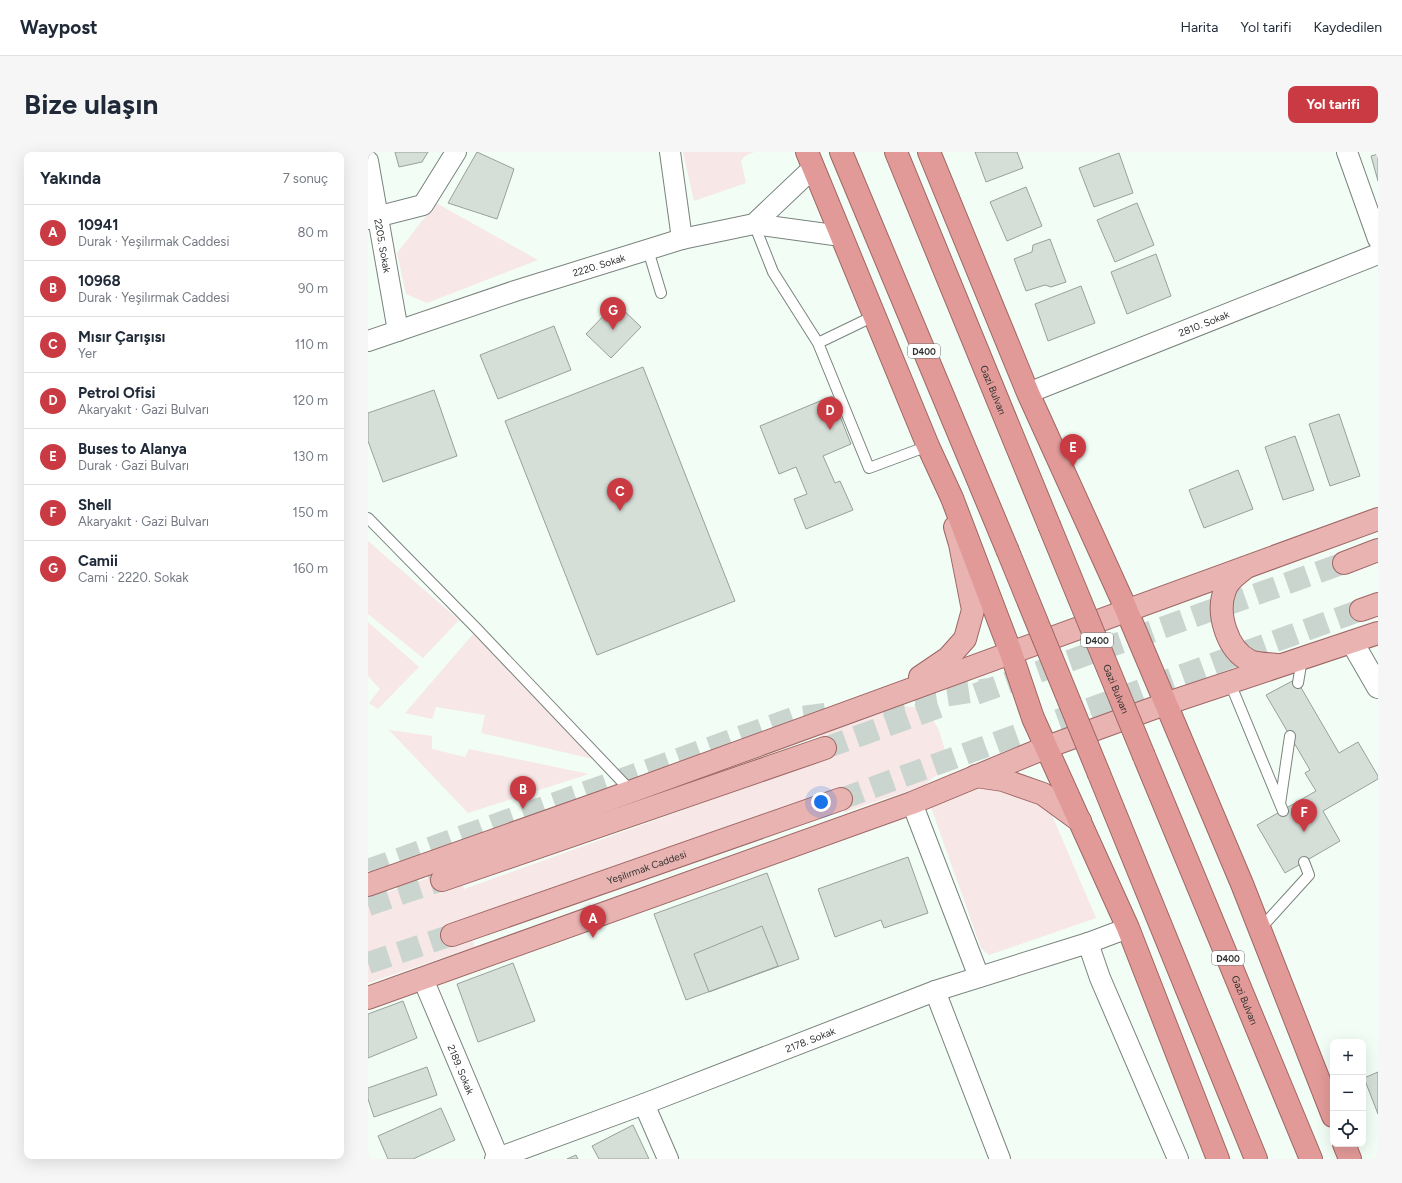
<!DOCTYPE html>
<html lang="tr">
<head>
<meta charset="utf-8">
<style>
	:root { --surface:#fff; --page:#f6f6f7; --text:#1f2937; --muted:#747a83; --line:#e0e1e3; --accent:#ca3a43 }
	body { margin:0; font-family:Figtree,sans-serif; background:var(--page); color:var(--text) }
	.controls { position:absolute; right:12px; bottom:12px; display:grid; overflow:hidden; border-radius:8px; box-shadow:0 4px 16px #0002 }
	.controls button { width:36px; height:36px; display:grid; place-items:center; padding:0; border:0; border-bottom:1px solid var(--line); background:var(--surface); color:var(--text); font:20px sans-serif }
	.you { position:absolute; left:453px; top:650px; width:14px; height:14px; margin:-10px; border:3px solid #fff; border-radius:50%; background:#1a73e8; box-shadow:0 0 0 6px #1a73e833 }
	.badge { display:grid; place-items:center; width:26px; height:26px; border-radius:50%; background:var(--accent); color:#fff; font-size:13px; font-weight:700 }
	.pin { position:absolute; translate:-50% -33px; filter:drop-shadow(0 1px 2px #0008) }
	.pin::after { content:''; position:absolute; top:21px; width:14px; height:12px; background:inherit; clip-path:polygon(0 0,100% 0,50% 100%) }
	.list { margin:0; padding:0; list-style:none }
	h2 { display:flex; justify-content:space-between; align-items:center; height:52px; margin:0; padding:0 16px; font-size:17px }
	h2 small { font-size:13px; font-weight:400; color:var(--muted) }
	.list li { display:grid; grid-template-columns:26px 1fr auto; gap:12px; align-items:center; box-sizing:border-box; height:56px; padding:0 16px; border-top:1px solid var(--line) }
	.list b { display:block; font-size:15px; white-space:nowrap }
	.list p { margin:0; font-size:13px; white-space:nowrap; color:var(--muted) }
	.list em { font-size:13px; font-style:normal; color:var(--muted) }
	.icon { flex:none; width:22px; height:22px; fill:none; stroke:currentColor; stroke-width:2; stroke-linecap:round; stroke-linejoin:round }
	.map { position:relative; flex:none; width:1010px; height:1007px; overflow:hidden; border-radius:8px }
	header { display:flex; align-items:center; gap:24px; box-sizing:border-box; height:56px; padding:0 20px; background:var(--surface); border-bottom:1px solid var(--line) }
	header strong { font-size:19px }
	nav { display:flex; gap:22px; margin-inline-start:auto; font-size:14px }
	.intro { display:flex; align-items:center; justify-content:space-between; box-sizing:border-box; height:96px; padding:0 24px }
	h1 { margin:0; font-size:28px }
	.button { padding:10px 18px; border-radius:8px; background:var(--accent); color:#fff; font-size:14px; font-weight:700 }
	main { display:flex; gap:24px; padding:0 24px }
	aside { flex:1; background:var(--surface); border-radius:8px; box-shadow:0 4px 16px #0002 }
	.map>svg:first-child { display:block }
	.green { fill:#f7e7e6 }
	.building { fill:#d5dfd8; stroke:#97a19a }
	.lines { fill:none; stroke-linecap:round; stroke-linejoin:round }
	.primary-tunnel { stroke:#cbd5cf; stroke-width:22; stroke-dasharray:22 11; stroke-linecap:butt }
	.service-casing { stroke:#7a837d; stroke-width:12 }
	.minor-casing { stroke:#7a837d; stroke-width:22 }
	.tertiary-casing { stroke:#7a837d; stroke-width:24 }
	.primary-casing { stroke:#9e6663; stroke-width:24 }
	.trunk-casing { stroke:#9e6663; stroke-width:24 }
	.service { stroke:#fff; stroke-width:10 }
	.minor { stroke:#fff; stroke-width:20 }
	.tertiary { stroke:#fff; stroke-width:22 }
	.primary { stroke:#e9b3b2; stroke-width:22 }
	.trunk { stroke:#e29a98; stroke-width:22 }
	.trunk-bridge-casing { stroke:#9e6663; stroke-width:24; stroke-linecap:butt }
	.trunk-bridge { stroke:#e29a98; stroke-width:22 }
	.labels { text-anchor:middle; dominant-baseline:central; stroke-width:3; stroke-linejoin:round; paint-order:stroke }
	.shield { fill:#fff; stroke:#6e716f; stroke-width:1 }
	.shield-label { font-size:9px; font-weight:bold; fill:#303431 }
	.street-label { font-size:10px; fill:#303431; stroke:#fff }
</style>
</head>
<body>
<header>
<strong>Waypost</strong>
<nav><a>Harita</a><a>Yol tarifi</a><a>Kaydedilen</a></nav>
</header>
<div class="intro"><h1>Bize ulaşın</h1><a class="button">Yol tarifi</a></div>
<main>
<aside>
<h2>Yakında<small>7 sonuç</small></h2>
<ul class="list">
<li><span class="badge">A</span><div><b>10941</b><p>Durak · Yeşilırmak Caddesi</p></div><em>80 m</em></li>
<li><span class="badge">B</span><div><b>10968</b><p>Durak · Yeşilırmak Caddesi</p></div><em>90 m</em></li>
<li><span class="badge">C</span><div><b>Mısır Çarışısı</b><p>Yer</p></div><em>110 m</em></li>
<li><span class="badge">D</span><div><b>Petrol Ofisi</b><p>Akaryakıt · Gazi Bulvarı</p></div><em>120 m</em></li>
<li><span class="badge">E</span><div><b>Buses to Alanya</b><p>Durak · Gazi Bulvarı</p></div><em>130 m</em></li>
<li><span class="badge">F</span><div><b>Shell</b><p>Akaryakıt · Gazi Bulvarı</p></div><em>150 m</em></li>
<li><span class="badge">G</span><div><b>Camii</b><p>Cami · 2220. Sokak</p></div><em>160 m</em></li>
</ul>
</aside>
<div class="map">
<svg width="1010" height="1007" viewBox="0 0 1010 1007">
	<rect width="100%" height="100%" fill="#f2fdf6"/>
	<!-- green -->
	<path class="green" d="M 315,0 L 386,0 L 377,4 L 373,9 L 378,31 L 326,49 Z
		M 68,51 L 170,108 L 59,151 L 38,142 L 29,101 Z
		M 0,389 L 91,468 L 55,506 L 0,462 Z
		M 0,470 L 51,515 L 10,557 L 1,551 L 12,537 L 0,524 Z
		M 106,481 L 234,609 L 113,581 L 117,563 L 68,555 L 64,567 L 37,561 Z
		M 532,554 L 550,555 L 565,568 L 571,578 L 578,602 L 569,623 L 555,634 L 477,660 L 469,637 L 99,773 L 107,795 L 0,831 L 0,747 L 89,716 L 96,737 L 460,606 L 451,582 Z
		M 21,578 L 64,584 L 64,597 L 97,605 L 101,597 L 221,622 L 100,661 Z
		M 624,631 L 659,644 L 684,663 L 728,766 L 621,803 L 613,796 L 560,647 Z"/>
	<!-- building -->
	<path class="building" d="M 27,0 L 60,0 L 54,10 L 31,15 Z
		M 109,0 L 146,17 L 129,67 L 80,51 Z
		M 607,0 L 649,0 L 655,16 L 618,30 Z
		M 751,1 L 765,41 L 726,55 L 711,16 Z
		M 1010,2 L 1010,29 L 1003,4 Z
		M 658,35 L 674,74 L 639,89 L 622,50 Z
		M 769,51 L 786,93 L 747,110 L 729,68 Z
		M 682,87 L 698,130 L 683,135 L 677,133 L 658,139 L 646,107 L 664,100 L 665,93 Z
		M 788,102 L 803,144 L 759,162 L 743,120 Z
		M 713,134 L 727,171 L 680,189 L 667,152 Z
		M 248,151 L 273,175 L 243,206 L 218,182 Z
		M 186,174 L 203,218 L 130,247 L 112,203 Z
		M 275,215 L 367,449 L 229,503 L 137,269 Z
		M 66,238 L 89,304 L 15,330 L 0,289 L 0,261 Z
		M 464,244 L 483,292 L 455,304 L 467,331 L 472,329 L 485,358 L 438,377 L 426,347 L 439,342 L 428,315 L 411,322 L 392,274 Z
		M 971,262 L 992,324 L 962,334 L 941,272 Z
		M 927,284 L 946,338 L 915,348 L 897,295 Z
		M 870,318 L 885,357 L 836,376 L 821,338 Z
		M 928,527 L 971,601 L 990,590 L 1010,624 L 1010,627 L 955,659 L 972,689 L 917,721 L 889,673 L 948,639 L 937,621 L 942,618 L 898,543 Z
		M 540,705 L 560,761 L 516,776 L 513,768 L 467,785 L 450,737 Z
		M 399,721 L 431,807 L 318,848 L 286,762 Z
		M 394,774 L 410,814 L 341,840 L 326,802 Z
		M 145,811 L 167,869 L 110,890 L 89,832 Z
		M 35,849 L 49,886 L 0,906 L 0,862 Z
		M 59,915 L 69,943 L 6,965 L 0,947 L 0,936 Z
		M 1010,920 L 1010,962 L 996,926 Z
		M 73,956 L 87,988 L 45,1007 L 20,1007 L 10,984 Z
		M 265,973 L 281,1007 L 231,1007 L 224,994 Z
		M 208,1003 L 210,1007 L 199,1007 Z"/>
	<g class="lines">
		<!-- primary-tunnel -->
		<path class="primary-tunnel" d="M 608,542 L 976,411
			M 514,553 L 622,537
			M 457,596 L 574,554
			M 473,647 L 993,458
			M 0,718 L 425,566 L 464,561
			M 0,753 L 74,728
			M 0,811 L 84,783"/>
		<!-- service casing -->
		<g class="service-casing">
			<path id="service" d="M 386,72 L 405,120 L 450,191
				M 280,98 L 293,141
				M 506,164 L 450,191 L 501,316 L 560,294
				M 0,366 L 109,477 L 263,639
				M 862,531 L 915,659
				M 930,531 L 934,507
				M 912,652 L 922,584
				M 892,777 L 941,723 L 936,710"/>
		</g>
		<!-- minor casing -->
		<g class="minor-casing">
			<g id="minor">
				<path d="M 302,0 L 314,87"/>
				<path d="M 979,0 L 1010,87"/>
				<path id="s1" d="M 0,9 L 30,179"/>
				<path d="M 0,67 L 55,53 L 88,0"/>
				<path d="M 386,72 L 473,84"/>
				<path id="s2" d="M 0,189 L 147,139 L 314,87 L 386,72 L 445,16"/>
				<path id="s3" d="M 660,241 L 1010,102"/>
				<path d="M 544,651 L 611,825"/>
				<path d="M 720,791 L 732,826 L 810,1007"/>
				<path id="s4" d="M 55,827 L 131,1007"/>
				<path d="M 567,839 L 632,1007"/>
				<path d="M 276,952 L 300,1007"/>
				<path id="s5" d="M 127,1007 L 276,952 L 567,839 L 720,791 L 760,776"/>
			</g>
		</g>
		<!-- tertiary casing -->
		<g class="tertiary-casing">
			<path id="tertiary" d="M 984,490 L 1010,535"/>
		</g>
		<!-- primary casing -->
		<g class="primary-casing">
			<g id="primary">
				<path d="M 976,411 L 1010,398"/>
				<path d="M 877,416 C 869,423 860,428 857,438 C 848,461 859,498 882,509 C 889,512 901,512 909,513"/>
				<path d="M 993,458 L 1010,452"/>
				<path d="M 552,525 L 580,506 L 597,487 L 605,458 L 592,392 L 587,375"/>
				<path d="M 608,624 L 635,628 L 675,642 L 712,669"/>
				<path d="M 74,728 L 457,596"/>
				<path d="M 0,733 L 234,650 L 1010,367"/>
				<path id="s6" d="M 84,783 L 473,647"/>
				<path d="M 0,846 L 544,651 L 679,595 L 797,552 L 1010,481"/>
			</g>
		</g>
		<!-- trunk casing -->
		<g class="trunk-casing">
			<g id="trunk">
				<path d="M 439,0 L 560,294 L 584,346 L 643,501 L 665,566 L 760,776 L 850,1007"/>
				<path d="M 473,0 L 639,397"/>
				<path id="s7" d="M 528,0 L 681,373"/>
				<path d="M 561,0 L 660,241 L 755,450 L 874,732 L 965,964"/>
				<path id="s8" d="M 776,604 L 943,1007"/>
				<path d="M 731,622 L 888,1007"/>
				<path d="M 976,992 L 982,1007"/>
			</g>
		</g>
		<!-- service -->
		<use href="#service" class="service"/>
		<!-- minor -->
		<use href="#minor" class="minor"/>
		<!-- tertiary -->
		<use href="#tertiary" class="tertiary"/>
		<!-- primary -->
		<use href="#primary" class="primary"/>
		<!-- trunk -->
		<use href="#trunk" class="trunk"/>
		<!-- trunk-bridge casing -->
		<g class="trunk-bridge-casing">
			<g id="trunk-bridge">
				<path id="s9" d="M 681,373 L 776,604"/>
				<path d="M 639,397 L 731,622"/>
			</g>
		</g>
		<!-- trunk-bridge -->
		<use href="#trunk-bridge" class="trunk-bridge"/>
	</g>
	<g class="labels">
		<!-- shield labels -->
		<g class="shield">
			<rect x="540" y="192" width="32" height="14" rx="3"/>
			<rect x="713" y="481" width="32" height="14" rx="3"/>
			<rect x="844" y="799" width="32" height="14" rx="3"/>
		</g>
		<g class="shield-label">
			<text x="556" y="199">D400</text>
			<text x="729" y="488">D400</text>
			<text x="860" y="806">D400</text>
		</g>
		<!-- street labels -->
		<g class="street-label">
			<text stroke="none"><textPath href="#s1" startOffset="86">2205. Sokak</textPath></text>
			<text stroke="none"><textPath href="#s2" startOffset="243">2220. Sokak</textPath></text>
			<text stroke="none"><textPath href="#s3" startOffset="189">2810. Sokak</textPath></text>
			<text stroke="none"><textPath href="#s7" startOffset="257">Gazi Bulvarı</textPath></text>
			<text stroke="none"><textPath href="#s9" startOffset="177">Gazi Bulvarı</textPath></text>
			<text stroke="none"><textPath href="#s6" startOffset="206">Yeşilırmak Caddesi</textPath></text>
			<text stroke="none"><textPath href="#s8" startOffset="264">Gazi Bulvarı</textPath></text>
			<text stroke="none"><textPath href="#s5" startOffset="337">2178. Sokak</textPath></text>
			<text stroke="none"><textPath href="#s4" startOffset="98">2189. Sokak</textPath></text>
		</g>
	</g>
</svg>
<div class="controls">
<button>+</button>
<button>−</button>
<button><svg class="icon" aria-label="locate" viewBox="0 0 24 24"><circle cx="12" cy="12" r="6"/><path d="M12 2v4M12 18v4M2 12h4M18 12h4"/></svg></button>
</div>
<div class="you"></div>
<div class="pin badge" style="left:225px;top:786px">A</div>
<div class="pin badge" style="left:155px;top:657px">B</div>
<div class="pin badge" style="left:252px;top:359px">C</div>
<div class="pin badge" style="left:462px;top:278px">D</div>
<div class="pin badge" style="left:705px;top:315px">E</div>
<div class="pin badge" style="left:936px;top:680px">F</div>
<div class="pin badge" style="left:245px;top:178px">G</div>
</div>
</main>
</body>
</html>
